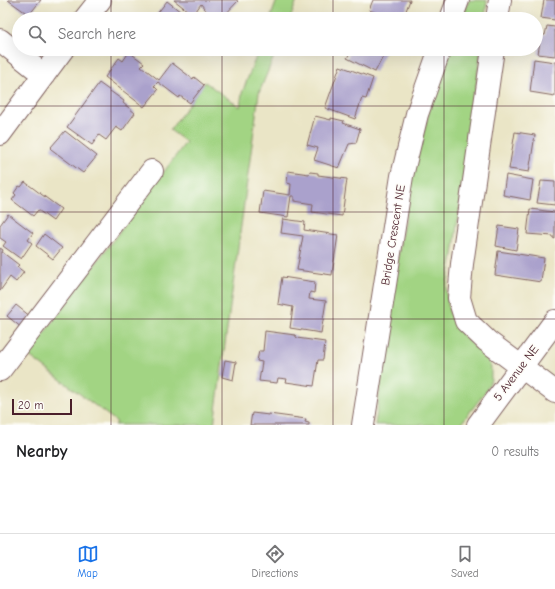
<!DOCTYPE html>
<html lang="en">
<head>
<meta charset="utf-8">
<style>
	:root { --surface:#fff; --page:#f2f2f2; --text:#202124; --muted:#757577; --line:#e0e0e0; --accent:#1a73e8 }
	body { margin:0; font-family:"Comic Neue",sans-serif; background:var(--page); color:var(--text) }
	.scale { position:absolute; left:12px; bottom:10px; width:60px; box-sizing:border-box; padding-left:4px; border:2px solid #4a1f2b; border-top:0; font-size:11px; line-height:14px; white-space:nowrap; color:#4a1f2b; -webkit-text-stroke:3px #fdfcf7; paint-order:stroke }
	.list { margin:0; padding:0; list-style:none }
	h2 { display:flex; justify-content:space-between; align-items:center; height:52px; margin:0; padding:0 16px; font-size:17px }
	h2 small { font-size:13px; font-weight:400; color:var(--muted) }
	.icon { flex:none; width:22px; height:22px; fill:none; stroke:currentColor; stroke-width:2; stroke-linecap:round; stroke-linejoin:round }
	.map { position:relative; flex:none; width:555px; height:425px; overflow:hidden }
	.search { position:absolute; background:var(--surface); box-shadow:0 4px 16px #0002; left:12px; right:12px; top:12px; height:44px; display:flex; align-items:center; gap:10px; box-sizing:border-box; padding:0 14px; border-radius:22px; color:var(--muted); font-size:15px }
	.sheet { height:108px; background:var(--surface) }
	nav { display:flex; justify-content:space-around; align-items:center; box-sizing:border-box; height:56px; border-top:1px solid var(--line); background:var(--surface); font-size:11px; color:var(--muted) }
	nav a { display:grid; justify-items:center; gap:2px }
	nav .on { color:var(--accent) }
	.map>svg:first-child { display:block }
	.green { fill:#a2d483; stroke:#767a57 }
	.building { fill:#aaa1cc }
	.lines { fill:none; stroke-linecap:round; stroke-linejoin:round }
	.minor-casing { stroke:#826461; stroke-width:24 }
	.minor { stroke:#fff; stroke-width:22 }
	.grid { fill:none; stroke:#4a1f2b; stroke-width:1; stroke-opacity:0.55 }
	.labels { text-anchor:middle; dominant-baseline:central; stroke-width:3; stroke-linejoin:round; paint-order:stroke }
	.street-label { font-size:12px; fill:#4a1f2b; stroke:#fdfcf7 }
</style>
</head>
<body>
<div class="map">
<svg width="555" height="425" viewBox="0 0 555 425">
	<rect width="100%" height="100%" fill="#fdfcf7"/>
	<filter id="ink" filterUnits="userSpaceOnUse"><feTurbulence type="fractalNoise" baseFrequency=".025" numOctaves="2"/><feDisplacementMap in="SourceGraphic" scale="8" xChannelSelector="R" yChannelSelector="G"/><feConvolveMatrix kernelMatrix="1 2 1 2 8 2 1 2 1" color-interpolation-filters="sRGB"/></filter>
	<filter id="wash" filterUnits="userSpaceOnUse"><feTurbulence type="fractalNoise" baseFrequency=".012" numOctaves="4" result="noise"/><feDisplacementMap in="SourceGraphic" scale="16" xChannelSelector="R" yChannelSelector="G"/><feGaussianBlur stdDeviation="0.9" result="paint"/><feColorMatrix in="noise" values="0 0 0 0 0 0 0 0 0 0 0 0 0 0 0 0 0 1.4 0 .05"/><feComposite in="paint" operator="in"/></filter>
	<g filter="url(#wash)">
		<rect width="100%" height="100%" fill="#eae5c6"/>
		<!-- green -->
		<path class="green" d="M 277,0 L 297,0 L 290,19 L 270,19 Z
			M 469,0 L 487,0 L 485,19 L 462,19 Z
			M 259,49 L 277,49 L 259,93 L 214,425 L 115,425 L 117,422 L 28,355 L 186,142 L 170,130 L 205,82 L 240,107 L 242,93 Z
			M 451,49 L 481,49 L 453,255 L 446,290 L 449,311 L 455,326 L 465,338 L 487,357 L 491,368 L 491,380 L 486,391 L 460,425 L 375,425 L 400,243 L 413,174 L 430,108 Z"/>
		<g id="blocks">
			<!-- building -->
			<path class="building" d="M 8,0 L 41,0 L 29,15 Z
				M 174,0 L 236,0 L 238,1 L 221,19 L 207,12 L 201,4 L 193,15 Z
				M 373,0 L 410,0 L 403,19 L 393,19 L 369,10 Z
				M 544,0 L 555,0 L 555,20 L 541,18 Z
				M 167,1 L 190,19 L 153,19 Z
				M 547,26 L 555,27 L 555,56 L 538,54 L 541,35 L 545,35 Z
				M 352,49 L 387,49 L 375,72 L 347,58 Z
				M 129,52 L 144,63 L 141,66 L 159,80 L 172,63 L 193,79 L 194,77 L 204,85 L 190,103 L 180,96 L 179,98 L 158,82 L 154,86 L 158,90 L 144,107 L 105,77 L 119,58 L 123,61 Z
				M 534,59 L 555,62 L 555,96 L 530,92 Z
				M 340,66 L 373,78 L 366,99 L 362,98 L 355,119 L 325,108 Z
				M 99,83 L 124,101 L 123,103 L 135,113 L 122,131 L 116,127 L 106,140 L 99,135 L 92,145 L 67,127 Z
				M 315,116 L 331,120 L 331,118 L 344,121 L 343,123 L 360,129 L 356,143 L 349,144 L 339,168 L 314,160 L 318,148 L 307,145 Z
				M 65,131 L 97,156 L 83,173 L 51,149 L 52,148 L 51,147 Z
				M 515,132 L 535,135 L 529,172 L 509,169 Z
				M 288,171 L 309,174 L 310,172 L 318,173 L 318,175 L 347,179 L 342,216 L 312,212 L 313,204 L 294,201 L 294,196 L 291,196 L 288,217 L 260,213 L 263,191 L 290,195 L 291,184 L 287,183 Z
				M 506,175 L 533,180 L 530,200 L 503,195 Z
				M 541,181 L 555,182 L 555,205 L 537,203 Z
				M 25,182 L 61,209 L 53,221 L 38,210 L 33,216 L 12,200 L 16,195 L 14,193 L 19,186 L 21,187 Z
				M 530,209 L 555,212 L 555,239 L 553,238 L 553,236 L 527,234 Z
				M 8,214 L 33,233 L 28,240 L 32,243 L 21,259 L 3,246 L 6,242 L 0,238 L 0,225 Z
				M 283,219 L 305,222 L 304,230 L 338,235 L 332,275 L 297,270 L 303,236 L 281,233 Z
				M 499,226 L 519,229 L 516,250 L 496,246 Z
				M 44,234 L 62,248 L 53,259 L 36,246 Z
				M 0,248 L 3,250 L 2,252 L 19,265 L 17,267 L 24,272 L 16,282 L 10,277 L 0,291 Z
				M 498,251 L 544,258 L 541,282 L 495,275 Z
				M 282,277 L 315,282 L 314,293 L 310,292 L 309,299 L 326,301 L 321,333 L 290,328 L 293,307 L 278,304 Z
				M 16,305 L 31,317 L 22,328 L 7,316 Z
				M 265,331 L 295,335 L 297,338 L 325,342 L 323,360 L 318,360 L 314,386 L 286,382 L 287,379 L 278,378 L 277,383 L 259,381 L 262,362 L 257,361 L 259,351 L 263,351 Z
				M 225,360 L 236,362 L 233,380 L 222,377 Z
				M 252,413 L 269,415 L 269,414 L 306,419 L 305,422 L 309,423 L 309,425 L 250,425 Z"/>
		</g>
	</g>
	<g filter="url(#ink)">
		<use href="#blocks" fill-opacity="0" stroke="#826461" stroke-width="1"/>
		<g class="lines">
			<!-- minor casing -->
			<g class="minor-casing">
				<path id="minor" d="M 85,19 L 100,0
					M 451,19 L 458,0
					M 497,19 L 500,0
					M 0,40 L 44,75
					M 493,49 L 462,264 L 459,298 L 466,321 L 487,341 L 555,392
					M 0,134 L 63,49
					M 0,370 L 152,171
					M 363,425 L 402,176 L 417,114 L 440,49
					M 478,425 L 555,321"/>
			</g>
			<!-- minor -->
			<use href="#minor" class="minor"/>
		</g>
	</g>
	<!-- grid -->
	<path class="grid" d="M 111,0 L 111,19M 222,0 L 222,19M 333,0 L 333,19M 444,0 L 444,19M 111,49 L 111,425M 222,49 L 222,425M 333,49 L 333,425M 444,49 L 444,425M 0,106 L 555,106M 0,212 L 555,212M 0,319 L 555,319"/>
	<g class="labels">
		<!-- street labels -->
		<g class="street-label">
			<text transform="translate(393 235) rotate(-81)">Bridge Crescent NE</text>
			<text transform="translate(516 373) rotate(-53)">5 Avenue NE</text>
		</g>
	</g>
</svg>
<div class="scale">20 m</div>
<div class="search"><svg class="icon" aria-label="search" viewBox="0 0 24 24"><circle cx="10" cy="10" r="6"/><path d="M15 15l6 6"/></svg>Search here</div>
</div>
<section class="sheet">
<h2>Nearby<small>0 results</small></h2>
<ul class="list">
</ul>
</section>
<nav>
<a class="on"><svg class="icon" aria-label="map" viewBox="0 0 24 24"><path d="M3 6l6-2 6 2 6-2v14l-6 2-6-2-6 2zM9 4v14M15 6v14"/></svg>Map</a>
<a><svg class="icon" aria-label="directions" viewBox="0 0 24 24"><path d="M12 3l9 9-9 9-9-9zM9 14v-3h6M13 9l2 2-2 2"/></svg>Directions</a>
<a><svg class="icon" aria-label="saved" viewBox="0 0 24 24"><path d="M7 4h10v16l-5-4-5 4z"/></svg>Saved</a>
</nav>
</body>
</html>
